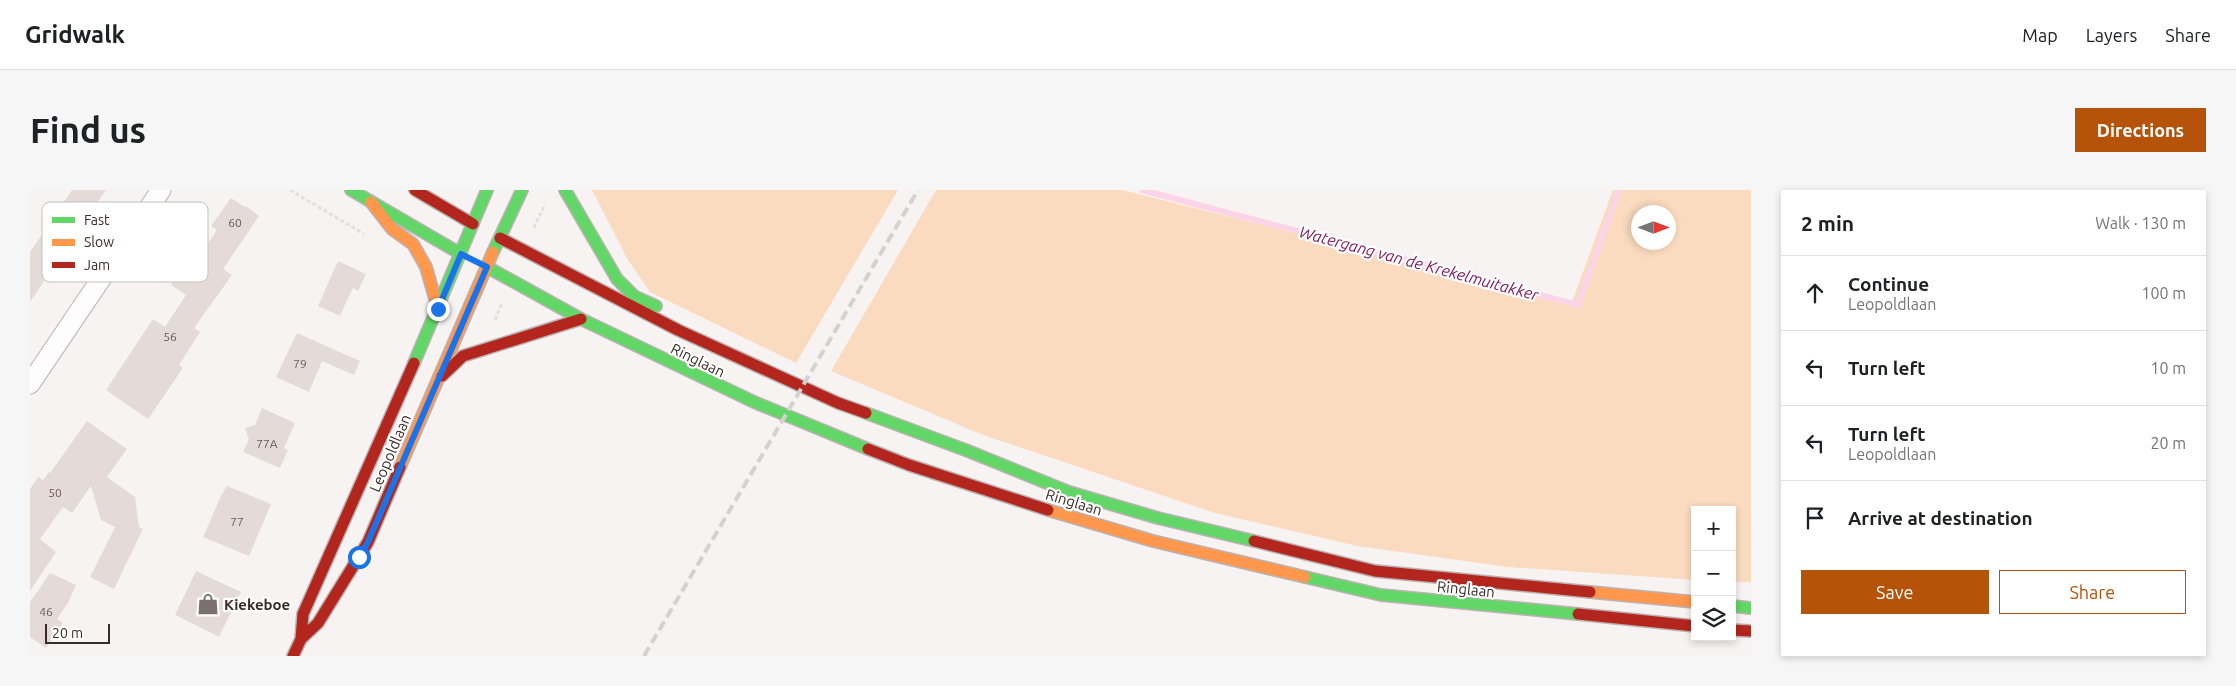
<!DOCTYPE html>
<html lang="en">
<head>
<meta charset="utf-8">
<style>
	:root { --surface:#fff; --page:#f6f6f6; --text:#202124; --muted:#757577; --line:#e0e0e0; --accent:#b45309 }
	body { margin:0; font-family:Ubuntu,sans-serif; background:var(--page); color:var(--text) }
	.controls { position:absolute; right:15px; bottom:15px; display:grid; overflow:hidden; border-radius:0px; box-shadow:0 2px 8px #0003 }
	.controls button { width:45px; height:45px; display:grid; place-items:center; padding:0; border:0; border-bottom:1px solid var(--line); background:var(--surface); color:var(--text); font:25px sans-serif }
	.compass { position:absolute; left:1601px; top:15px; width:45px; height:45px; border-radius:50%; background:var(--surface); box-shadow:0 2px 8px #0003; rotate:90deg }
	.scale { position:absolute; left:15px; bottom:12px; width:65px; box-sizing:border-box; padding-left:5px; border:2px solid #3a2a28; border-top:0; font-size:14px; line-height:18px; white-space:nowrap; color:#3a2a28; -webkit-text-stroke:4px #fff; paint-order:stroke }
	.stop { position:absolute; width:15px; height:15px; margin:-11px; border:4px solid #1a73e8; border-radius:50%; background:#fff }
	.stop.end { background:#1a73e8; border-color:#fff; box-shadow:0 1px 5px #0008 }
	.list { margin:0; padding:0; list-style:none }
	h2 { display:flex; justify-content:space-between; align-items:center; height:65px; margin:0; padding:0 20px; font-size:21px }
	h2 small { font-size:16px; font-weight:400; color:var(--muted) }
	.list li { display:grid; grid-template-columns:32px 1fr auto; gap:15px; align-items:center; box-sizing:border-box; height:75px; padding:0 20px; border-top:1px solid var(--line) }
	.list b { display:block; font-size:19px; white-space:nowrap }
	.list p { margin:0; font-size:16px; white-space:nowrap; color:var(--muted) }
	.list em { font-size:16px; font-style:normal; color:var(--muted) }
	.actions { display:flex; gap:10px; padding:15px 20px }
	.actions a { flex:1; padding:11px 0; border:1px solid var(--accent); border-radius:0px; text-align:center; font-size:18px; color:var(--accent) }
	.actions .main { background:var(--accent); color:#fff }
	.icon { flex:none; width:28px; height:28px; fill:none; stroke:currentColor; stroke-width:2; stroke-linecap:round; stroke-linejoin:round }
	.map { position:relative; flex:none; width:1721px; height:466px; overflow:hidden; border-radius:0px }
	header { display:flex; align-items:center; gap:30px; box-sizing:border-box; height:70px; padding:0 25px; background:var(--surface); border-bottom:1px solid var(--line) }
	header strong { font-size:24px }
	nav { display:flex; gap:28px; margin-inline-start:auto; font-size:18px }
	.intro { display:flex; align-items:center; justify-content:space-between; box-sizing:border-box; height:120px; padding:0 30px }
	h1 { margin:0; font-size:35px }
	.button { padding:12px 22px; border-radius:0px; background:var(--accent); color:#fff; font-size:18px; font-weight:700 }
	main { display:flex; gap:30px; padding:0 30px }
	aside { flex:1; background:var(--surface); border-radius:0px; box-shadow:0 2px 8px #0003 }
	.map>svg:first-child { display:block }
	.green { fill:#fadbbf; fill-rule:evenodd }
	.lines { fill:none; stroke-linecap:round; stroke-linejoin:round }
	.stream { stroke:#fcd4e8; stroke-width:6 }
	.building { fill:#e4dbd8 }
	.street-casing { stroke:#bbb2b1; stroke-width:21 }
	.fast-casing { stroke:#bbb2b1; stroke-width:14 }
	.slow-casing { stroke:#bbb2b1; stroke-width:14 }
	.jam-casing { stroke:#bbb2b1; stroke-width:14 }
	.path { stroke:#e1dfdf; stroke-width:3; stroke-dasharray:4 2.5; stroke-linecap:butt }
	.street { stroke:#fefdfd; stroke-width:19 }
	.fast { stroke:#63d668; stroke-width:11 }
	.slow { stroke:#ff974d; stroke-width:11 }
	.jam { stroke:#b3261e; stroke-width:11 }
	.rail { stroke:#d3d1d1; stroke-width:4; stroke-dasharray:10 5; stroke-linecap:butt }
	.route { stroke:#1a73e8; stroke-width:6 }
	.labels { text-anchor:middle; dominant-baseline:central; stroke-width:4.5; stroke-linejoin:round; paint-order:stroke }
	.number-label { font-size:12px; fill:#665856 }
	.street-label { font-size:15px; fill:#3a2a28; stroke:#fff }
	.poi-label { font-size:15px; font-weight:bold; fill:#3a2a28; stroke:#fff; text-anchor:start }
	.water-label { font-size:16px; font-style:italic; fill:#811b5e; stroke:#fff }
	.key { fill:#fff; stroke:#c4bfbe; stroke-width:1 }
	.key-label { font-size:14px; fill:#3a2a28 }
</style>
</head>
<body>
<header>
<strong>Gridwalk</strong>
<nav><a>Map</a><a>Layers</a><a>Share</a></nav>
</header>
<div class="intro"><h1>Find us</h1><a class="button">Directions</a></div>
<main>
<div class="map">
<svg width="1721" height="466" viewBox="0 0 1721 466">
	<rect width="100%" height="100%" fill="#f8f3f3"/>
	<!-- green -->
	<path class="green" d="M 562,0 L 868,0 L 766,173 L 620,102 L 598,70 Z
		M 906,0 L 1092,0 L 1542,112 L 1583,0 L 1721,0 L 1721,392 L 1702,392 L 1702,320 L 1665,320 L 1665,390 L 1478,377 L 1327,356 L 1185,323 L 953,245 L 801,181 ZM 1638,22 L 1638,52 L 1608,52 L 1608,22 Z"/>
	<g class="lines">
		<!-- stream -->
		<path class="stream" d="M 1112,0 L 1548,115 L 1589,0"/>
	</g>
	<!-- building -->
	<path class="building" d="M 42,0 L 76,0 L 0,112 L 0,62 Z
		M 201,8 L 215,17 L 216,16 L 229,26 L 193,79 L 202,85 L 164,138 L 170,142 L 149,175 L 153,178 L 118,229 L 76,200 L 123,129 L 135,137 L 156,105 L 141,95 L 156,73 L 162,77 L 187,40 L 181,36 Z
		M 308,71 L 336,84 L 328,101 L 323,98 L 310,126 L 288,116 Z
		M 267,143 L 330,171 L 324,185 L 292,171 L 279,202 L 246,187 Z
		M 232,218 L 265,233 L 254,258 L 258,260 L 250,278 L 213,262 L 219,250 L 215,238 L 225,235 Z
		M 57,231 L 97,259 L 77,287 L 105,307 L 109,337 L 113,339 L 84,399 L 60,387 L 85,337 L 71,330 L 61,296 L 42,323 L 33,317 L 10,349 L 26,362 L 0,401 L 0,299 L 8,287 L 13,290 L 19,282 L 20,283 Z
		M 197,296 L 241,314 L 219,366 L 173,347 L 191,306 Z
		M 166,381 L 211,402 L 189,447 L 145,425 Z
		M 20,383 L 46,395 L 38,413 L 27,429 L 33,433 L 16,458 L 0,447 L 0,412 Z"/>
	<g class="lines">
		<!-- street casing -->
		<g class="street-casing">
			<path id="street" d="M 0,194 L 131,0"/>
		</g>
		<!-- fast casing -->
		<g class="fast-casing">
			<path id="fast" d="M 321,0 L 431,64
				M 535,0 L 587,89 L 604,106 L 626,116
				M 463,62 L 492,0
				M 457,77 L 551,129 L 724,212 L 838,259
				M 384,173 L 457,0
				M 836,223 L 938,261 L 1039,302 L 1128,328 L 1224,351
				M 1275,387 L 1351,405 L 1548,424
				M 1702,416 L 1721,418"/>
		</g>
		<!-- slow casing -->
		<g class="slow-casing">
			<path id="slow" d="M 341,12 L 362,39 L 383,54 L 396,77 L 408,119
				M 370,277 L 463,62
				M 1018,320 L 1123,351 L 1275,387
				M 1560,402 L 1665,412"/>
		</g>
		<!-- jam casing -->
		<g class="jam-casing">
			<path id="jam" d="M 385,0 L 443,34
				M 470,48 L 648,140 L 808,213 L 836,223
				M 412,186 L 433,166 L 551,129
				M 838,259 L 879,275 L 1018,320
				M 1224,351 L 1345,381 L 1560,402
				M 1548,424 L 1665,436
				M 1702,440 L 1721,441
				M 271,449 L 288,433 L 338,352 L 370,277
				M 263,466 L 271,449 L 273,424 L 384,173"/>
		</g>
		<!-- path -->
		<path class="path" d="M 260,0 L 334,44
			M 504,38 L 515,14
			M 465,130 L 472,113"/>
		<!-- street -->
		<use href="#street" class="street"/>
		<!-- fast -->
		<use href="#fast" class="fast"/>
		<!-- slow -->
		<use href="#slow" class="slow"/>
		<!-- jam -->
		<use href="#jam" class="jam"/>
		<!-- rail -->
		<path class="rail" d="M 614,466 L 888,0"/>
	</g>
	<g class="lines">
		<!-- route -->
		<path class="route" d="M 329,367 L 338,352 L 457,77 L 431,64 L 408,119"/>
	</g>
	<!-- icons -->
	<defs>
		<g id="shop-bare" transform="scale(1.725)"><path d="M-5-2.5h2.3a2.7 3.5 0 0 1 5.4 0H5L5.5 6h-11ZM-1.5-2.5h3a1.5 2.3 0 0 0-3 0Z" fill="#7c706f" stroke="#fff" stroke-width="2.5" paint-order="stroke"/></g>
	</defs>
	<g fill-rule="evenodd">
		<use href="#shop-bare" x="178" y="414"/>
	</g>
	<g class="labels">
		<!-- number labels -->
		<g class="number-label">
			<text x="205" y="32">60</text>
			<text x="140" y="146">56</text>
			<text x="270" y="173">79</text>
			<text x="237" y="253">77A</text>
			<text x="25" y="302">50</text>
			<text x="207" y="331">77</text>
			<text x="16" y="421">46</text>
		</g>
		<!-- street labels -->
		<g class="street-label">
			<text transform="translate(668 170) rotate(26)">Ringlaan</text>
			<text transform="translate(360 263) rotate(-67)">Leopoldlaan</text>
			<text transform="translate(1044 312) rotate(17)">Ringlaan</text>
			<text transform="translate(1436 399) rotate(6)">Ringlaan</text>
		</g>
		<!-- poi labels -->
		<g class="poi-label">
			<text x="194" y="414">Kiekeboe</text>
		</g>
		<!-- water labels -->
		<g class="water-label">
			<text transform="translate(1389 73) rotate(15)">Watergang van de Krekelmuitakker</text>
		</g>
	</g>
	<!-- legend -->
	<rect x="12" y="12" width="166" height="80" rx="8" class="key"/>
	<rect x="22" y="27" width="23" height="6" fill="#63d668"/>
	<rect x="22" y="49" width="23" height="7" fill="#ff974d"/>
	<rect x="22" y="72" width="23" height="6" fill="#b3261e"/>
	<g class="key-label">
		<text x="54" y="35">Fast</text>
		<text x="54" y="57">Slow</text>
		<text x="54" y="80">Jam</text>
	</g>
</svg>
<div class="controls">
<button>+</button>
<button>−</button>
<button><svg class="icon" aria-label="layers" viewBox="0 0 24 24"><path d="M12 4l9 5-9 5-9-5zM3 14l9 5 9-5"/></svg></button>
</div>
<svg class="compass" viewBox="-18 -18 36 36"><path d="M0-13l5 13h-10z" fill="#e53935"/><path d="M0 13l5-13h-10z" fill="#757577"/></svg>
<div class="scale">20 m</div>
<div class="stop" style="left:329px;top:367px"></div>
<div class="stop end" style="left:408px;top:119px"></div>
</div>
<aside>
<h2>2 min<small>Walk · 130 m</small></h2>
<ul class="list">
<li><svg class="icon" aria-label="ahead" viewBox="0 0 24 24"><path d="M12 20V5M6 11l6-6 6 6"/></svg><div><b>Continue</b><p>Leopoldlaan</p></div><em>100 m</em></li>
<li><svg class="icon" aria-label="left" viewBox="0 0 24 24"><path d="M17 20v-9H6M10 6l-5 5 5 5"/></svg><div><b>Turn left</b></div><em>10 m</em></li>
<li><svg class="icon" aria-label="left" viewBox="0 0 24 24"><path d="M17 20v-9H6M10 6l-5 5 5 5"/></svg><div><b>Turn left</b><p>Leopoldlaan</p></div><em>20 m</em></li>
<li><svg class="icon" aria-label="arrive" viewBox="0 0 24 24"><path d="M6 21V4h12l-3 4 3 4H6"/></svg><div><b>Arrive at destination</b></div></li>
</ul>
<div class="actions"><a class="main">Save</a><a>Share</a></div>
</aside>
</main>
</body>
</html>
